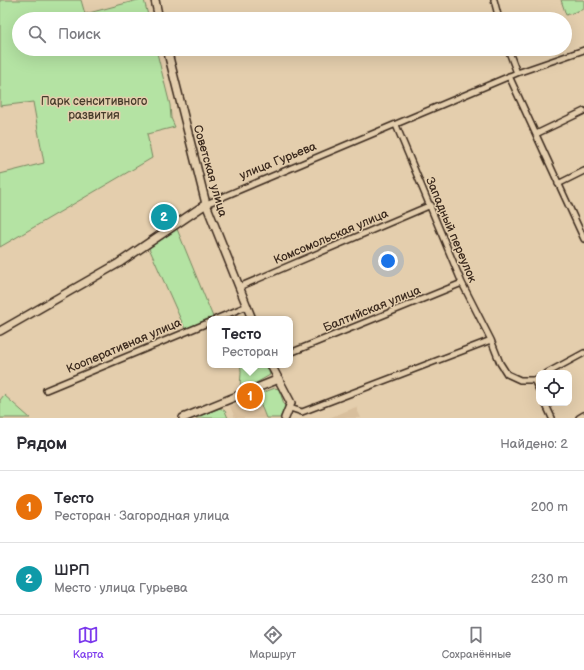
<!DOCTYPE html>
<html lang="ru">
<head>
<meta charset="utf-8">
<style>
	:root { --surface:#fff; --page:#f7f7f7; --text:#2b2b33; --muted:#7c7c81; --line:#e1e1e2; --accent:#7c3aed }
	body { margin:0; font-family:"Balsamiq Sans",sans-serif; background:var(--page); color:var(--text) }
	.controls { position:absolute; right:12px; bottom:12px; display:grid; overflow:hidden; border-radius:8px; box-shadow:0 4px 16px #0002 }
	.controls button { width:36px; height:36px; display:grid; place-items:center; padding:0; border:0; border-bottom:1px solid var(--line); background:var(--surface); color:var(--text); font:20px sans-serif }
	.you { position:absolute; left:388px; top:261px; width:14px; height:14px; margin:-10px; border:3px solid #fff; border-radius:50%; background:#1a73e8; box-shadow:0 0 0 6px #1a73e833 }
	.badge { display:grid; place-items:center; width:26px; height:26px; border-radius:50%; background:var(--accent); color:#fff; font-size:13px; font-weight:700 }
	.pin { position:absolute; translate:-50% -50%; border:2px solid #fff; box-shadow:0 1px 4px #0006 }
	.popup { position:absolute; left:207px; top:316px; width:86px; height:52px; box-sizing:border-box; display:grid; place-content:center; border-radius:8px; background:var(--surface); filter:drop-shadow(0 1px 3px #0005); font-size:13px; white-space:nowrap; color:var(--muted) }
	.popup b { font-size:15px; color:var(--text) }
	.popup::after { content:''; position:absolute; left:50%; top:100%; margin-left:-8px; border:8px solid transparent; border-top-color:var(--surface) }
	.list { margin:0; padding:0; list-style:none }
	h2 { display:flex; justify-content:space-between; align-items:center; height:52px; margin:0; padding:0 16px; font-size:17px }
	h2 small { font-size:13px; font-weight:400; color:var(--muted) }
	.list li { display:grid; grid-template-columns:26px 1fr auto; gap:12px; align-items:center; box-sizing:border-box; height:72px; padding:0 16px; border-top:1px solid var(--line) }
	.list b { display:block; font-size:15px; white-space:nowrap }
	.list p { margin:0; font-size:13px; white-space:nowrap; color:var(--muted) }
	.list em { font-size:13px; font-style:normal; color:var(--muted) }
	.icon { flex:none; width:22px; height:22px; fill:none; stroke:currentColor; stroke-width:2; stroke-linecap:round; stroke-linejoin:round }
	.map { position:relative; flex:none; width:584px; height:418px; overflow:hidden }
	.search { position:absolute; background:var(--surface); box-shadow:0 4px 16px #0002; left:12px; right:12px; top:12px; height:44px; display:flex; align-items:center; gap:10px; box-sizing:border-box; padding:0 14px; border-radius:22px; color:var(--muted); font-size:15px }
	.sheet { height:196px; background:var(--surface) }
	nav { display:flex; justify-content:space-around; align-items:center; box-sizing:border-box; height:56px; border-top:1px solid var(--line); background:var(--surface); font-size:11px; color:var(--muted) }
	nav a { display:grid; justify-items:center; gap:2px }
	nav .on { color:var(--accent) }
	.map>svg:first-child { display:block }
	.built { fill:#d8bf9d }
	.green { fill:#b4e3a3; stroke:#788660 }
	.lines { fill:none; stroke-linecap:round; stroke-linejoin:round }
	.street-casing { stroke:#3b2a1e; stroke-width:8 }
	.secondary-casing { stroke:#3b2a1e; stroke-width:10 }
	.street { stroke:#e4cead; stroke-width:5 }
	.secondary { stroke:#e4cead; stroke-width:7 }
	.labels { text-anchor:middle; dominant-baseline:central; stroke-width:3; stroke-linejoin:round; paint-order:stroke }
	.park-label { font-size:12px; fill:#473c2b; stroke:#e4cead }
	.street-label { font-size:12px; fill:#3b2a1e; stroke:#e4cead }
</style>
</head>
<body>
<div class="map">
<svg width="584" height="418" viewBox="0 0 584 418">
	<rect width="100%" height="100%" fill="#e4cead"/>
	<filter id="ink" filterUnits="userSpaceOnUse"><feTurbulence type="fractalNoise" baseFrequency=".025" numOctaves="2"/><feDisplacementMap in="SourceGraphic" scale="8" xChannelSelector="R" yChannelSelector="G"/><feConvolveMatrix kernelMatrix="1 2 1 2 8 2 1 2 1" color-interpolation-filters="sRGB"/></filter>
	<g filter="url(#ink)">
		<!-- built -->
		<path class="built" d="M 257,395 L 266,418 L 235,418 L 230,406 Z
			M 356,407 L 361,418 L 329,418 Z"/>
		<!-- green -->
		<path class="green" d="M 0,0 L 81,0 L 85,14 L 138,0 L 144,0 L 149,19 L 19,19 L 19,49 L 156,49 L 170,105 L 171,118 L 175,127 L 147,134 L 152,158 L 0,247 L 0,174 L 44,163 L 33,102 L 0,106 Z
			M 561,0 L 584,0 L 584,9 L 566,15 Z
			M 177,229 L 213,317 L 185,329 L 149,248 Z
			M 240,365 L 267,365 L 270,375 L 242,391 C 238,382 243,374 240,365 Z
			M 275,388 L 279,389 L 285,407 L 280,418 L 266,418 L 257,395 Z
			M 4,395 L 30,418 L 0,418 L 0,400 Z
			M 220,408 L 225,411 L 228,418 L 194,418 Z"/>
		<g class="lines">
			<!-- street casing -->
			<g class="street-casing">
				<path id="street" d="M 494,0 L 499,19
					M 508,49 L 517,73
					M 509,76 L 584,239
					M 396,125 L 462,283 L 491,340 L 500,363 L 507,374 L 520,380 L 534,380 L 539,378
					M 536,134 L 584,111
					M 558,184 L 584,171
					M 206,204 L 517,73 L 584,50
					M 239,287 L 431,205
					M 216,319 L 247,306
					M 290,353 L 462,283
					M 547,373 L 584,353
					M 534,380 L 539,390
					M 46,390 L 210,322
					M 545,403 L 552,418
					M 290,408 L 302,412 L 491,340
					M 579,418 L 584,415"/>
			</g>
			<!-- secondary casing -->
			<g class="secondary-casing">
				<path id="secondary" d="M 155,0 L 159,19
					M 167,49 L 206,204 L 252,319
					M 0,331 L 119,263 L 206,204
					M 271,365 L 291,403 L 285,418
					M 183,418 L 279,379"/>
			</g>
			<!-- street -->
			<use href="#street" class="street"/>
			<!-- secondary -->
			<use href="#secondary" class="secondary"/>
		</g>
	</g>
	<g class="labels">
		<!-- park labels -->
		<g class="park-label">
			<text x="94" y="101">Парк сенситивного<tspan x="94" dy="14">развития</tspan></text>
		</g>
		<!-- street labels -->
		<g class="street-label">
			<text transform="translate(278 161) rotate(-22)">улица Гурьева</text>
			<text transform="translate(210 171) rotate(74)">Советская улица</text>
			<text transform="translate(451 230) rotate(67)">Западный переулок</text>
			<text transform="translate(331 237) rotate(-23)">Комсомольская улица</text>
			<text transform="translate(372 309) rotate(-22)">Балтийская улица</text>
			<text transform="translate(124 346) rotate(-23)">Кооперативная улица</text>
		</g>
	</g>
</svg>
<div class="controls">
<button><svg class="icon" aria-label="locate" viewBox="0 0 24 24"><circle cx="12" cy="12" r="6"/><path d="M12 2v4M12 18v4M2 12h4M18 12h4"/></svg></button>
</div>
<div class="you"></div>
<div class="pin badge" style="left:250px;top:396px;background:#e8710a">1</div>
<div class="popup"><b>Тесто</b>Ресторан</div>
<div class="pin badge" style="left:164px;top:217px;background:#0f9aa8">2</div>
<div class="search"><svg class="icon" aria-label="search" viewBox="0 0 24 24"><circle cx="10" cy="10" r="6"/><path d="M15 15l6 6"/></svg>Поиск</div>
</div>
<section class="sheet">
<h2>Рядом<small>Найдено: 2</small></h2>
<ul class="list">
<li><span class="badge" style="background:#e8710a">1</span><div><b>Тесто</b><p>Ресторан · Загородная улица</p></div><em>200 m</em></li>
<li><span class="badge" style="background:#0f9aa8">2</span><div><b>ШРП</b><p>Место · улица Гурьева</p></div><em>230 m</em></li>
</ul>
</section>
<nav>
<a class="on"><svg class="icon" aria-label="map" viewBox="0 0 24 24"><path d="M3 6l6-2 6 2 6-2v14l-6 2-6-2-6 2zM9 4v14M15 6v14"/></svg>Карта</a>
<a><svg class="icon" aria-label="directions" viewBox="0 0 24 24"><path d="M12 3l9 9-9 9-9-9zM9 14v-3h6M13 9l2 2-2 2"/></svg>Маршрут</a>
<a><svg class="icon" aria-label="saved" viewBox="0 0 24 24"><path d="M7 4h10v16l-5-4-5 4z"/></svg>Сохранённые</a>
</nav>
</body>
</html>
